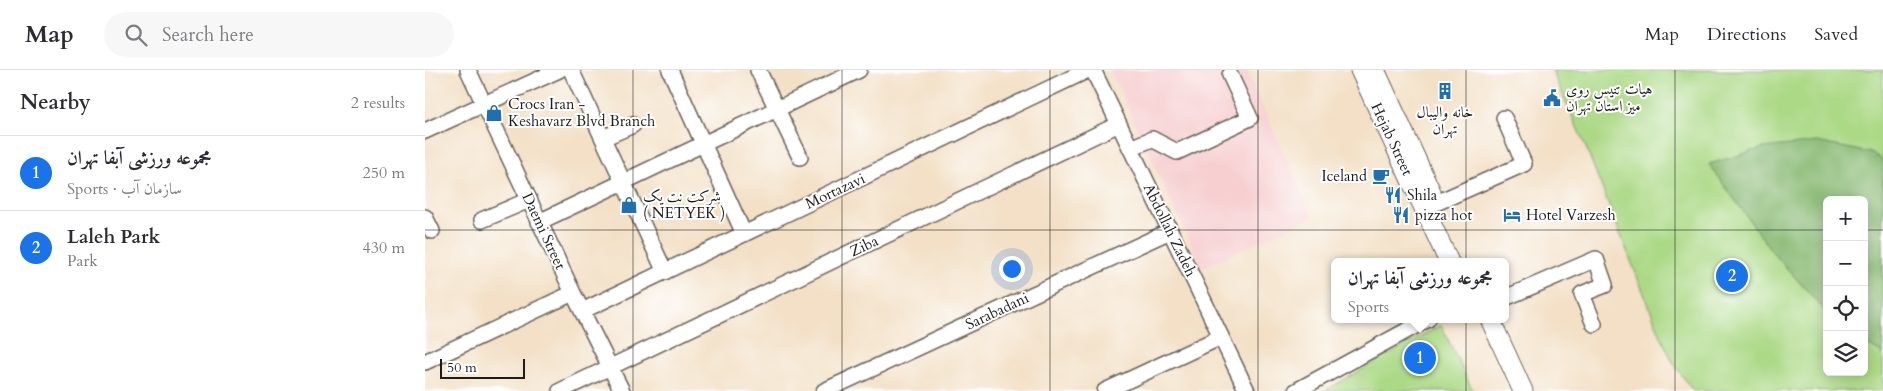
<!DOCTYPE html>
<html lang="en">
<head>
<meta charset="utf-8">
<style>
	:root { --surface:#fff; --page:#f7f7f7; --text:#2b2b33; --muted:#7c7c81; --line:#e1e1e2; --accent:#1a73e8 }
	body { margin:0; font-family:Cardo,Amiri,serif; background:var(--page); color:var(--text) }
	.controls { position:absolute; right:15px; bottom:15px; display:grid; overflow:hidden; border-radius:8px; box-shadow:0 2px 12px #0003 }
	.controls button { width:45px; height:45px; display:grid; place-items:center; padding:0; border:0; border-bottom:1px solid var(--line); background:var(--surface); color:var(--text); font:25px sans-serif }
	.scale { position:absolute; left:15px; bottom:12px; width:85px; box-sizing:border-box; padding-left:5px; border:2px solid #1c1c1c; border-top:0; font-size:14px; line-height:18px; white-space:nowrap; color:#1c1c1c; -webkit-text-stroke:4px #fff; paint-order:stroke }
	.you { position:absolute; left:586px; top:198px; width:18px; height:18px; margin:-12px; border:4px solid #fff; border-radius:50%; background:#1a73e8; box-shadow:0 0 0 8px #1a73e833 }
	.badge { display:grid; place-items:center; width:32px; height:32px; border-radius:50%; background:var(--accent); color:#fff; font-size:16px; font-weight:700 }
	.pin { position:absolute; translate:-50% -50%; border:2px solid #fff; box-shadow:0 1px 5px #0006 }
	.popup { position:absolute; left:906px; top:188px; width:178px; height:65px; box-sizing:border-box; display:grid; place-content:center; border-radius:8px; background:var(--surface); filter:drop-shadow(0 1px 4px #0005); font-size:16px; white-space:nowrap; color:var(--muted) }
	.popup b { font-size:19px; color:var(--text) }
	.popup::after { content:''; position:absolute; left:50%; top:100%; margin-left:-10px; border:10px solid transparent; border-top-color:var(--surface) }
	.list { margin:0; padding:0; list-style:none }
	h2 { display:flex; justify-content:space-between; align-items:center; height:65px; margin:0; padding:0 20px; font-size:21px }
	h2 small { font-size:16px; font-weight:400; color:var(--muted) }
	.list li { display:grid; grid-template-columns:32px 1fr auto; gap:15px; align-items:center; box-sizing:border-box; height:75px; padding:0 20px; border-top:1px solid var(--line) }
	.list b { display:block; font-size:19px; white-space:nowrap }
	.list p { margin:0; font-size:16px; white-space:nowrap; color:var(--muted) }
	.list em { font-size:16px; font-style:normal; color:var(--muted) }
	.icon { flex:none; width:28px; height:28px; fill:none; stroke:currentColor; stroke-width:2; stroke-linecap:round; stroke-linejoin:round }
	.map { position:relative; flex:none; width:1458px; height:321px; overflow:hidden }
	header { display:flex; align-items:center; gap:30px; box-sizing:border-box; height:70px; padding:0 25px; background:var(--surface); border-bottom:1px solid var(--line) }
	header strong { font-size:24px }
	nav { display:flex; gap:28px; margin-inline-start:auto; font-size:18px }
	.search { width:350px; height:45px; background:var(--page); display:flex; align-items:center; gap:12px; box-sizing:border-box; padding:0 18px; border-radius:28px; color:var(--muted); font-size:19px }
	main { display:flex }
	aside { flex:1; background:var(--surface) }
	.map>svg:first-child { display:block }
	.built { fill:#f7cfd0 }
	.green { fill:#acd986; stroke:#647a51; fill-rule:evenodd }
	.forest { fill:#89b973; stroke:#526a48 }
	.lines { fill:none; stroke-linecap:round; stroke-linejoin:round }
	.minor-casing { stroke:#676158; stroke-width:18 }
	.major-casing { stroke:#676158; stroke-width:21 }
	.minor { stroke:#fff; stroke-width:15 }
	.major { stroke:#fff; stroke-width:19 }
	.grid { fill:none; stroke:#1c1c1c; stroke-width:1; stroke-opacity:0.55 }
	.labels { text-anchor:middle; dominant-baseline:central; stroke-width:4; stroke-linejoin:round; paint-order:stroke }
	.poi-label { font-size:15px; fill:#1c1c1c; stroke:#fff; text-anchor:start }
	.street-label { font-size:15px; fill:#1c1c1c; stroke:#fff }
</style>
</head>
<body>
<header>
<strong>Map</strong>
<div class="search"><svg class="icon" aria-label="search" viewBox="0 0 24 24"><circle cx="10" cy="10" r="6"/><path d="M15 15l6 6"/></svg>Search here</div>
<nav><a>Map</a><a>Directions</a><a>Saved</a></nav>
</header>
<main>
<aside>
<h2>Nearby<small>2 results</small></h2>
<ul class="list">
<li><span class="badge">1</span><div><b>مجموعه ورزشی آبفا تهران</b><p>Sports · سازمان آب</p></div><em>250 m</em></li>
<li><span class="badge">2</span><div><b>Laleh Park</b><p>Park</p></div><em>430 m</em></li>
</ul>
</aside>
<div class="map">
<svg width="1458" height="321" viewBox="0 0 1458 321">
	<rect width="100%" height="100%" fill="#fff"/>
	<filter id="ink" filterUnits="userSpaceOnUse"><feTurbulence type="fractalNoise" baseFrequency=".02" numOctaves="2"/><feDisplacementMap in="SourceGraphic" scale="10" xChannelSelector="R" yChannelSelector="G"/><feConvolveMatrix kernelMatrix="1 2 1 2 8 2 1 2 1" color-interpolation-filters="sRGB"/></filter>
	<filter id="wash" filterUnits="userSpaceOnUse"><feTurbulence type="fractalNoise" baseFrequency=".0096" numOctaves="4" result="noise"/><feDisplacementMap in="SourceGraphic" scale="20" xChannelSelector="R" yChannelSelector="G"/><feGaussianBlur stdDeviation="1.12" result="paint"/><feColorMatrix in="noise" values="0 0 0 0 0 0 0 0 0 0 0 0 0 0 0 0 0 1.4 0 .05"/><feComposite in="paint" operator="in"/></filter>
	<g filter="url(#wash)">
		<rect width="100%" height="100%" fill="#f3e0c6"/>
		<!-- built -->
		<path class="built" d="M 685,0 L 821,0 L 888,147 L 777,198 Z"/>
		<!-- green -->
		<path class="green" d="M 1127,0 L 1458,0 L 1458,321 L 1268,321 L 1249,294 L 1237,269 L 1162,80 ZM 1402,130 L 1439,130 L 1439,302 L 1402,302 Z
			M 1016,255 L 1048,321 L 899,321 Z"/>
		<!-- forest -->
		<path class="forest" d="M 1392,72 L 1446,83 L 1458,90 L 1458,284 L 1439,273 L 1439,130 L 1402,130 L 1402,243 L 1348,183 L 1284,94 L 1338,78 Z"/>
	</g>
	<g filter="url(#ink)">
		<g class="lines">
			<!-- minor casing -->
			<g class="minor-casing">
				<path id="minor" d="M 43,0 L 148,223 L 197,321
					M 146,0 L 240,202
					M 245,0 L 319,164
					M 333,0 L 375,87
					M 668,0 L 822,321
					M 0,61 L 134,0
					M 178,68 L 208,55
					M 705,78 L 727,69 L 752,82 L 825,48 L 805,5
					M 1011,133 L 1099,94 L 1079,48
					M 0,147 L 7,161
					M 57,150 L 104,130
					M 114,152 L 434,0
					M 1080,228 L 1171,189 L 1180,215 L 1157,224 L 1169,254
					M 157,241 L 663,0
					M 0,292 L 148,223
					M 135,321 L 694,54
					M 399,321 L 745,161
					M 680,321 L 796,267
					M 871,321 L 1003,249"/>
			</g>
			<!-- major casing -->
			<g class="major-casing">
				<path id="major" d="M 935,0 L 1024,192
					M 950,0 L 1006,122
					M 1065,249 L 1098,321"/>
			</g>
			<!-- minor -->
			<use href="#minor" class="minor"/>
			<!-- major -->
			<use href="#major" class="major"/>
		</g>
	</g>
	<!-- grid -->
	<path class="grid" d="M 208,0 L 208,321M 417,0 L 417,321M 625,0 L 625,321M 833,0 L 833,321M 1041,0 L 1041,321M 1250,0 L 1250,321M 0,160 L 1402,160M 1439,160 L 1458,160"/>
	<!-- icons -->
	<defs>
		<g id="building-bare" transform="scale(1.35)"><path d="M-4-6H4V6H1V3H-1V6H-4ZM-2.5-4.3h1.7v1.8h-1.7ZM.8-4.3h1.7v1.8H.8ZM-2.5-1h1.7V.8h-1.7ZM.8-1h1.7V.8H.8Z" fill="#1f6fb2" stroke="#fff" stroke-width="2.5" paint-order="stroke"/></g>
		<g id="civic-bare" transform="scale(1.35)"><path d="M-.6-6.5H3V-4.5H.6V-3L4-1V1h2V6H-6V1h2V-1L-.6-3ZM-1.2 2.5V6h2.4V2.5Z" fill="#1f6fb2" stroke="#fff" stroke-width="2.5" paint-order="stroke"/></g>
		<g id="shop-bare" transform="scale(1.35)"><path d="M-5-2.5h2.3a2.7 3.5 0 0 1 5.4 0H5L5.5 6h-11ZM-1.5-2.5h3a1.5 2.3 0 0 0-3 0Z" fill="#1f6fb2" stroke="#fff" stroke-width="2.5" paint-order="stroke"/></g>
		<g id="cafe-bare" transform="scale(1.35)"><path d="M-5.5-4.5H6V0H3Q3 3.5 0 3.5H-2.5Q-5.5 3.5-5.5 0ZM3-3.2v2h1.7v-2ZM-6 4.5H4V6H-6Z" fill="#1f6fb2" stroke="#fff" stroke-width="2.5" paint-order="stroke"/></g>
		<g id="restaurant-bare" transform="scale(1.35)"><path d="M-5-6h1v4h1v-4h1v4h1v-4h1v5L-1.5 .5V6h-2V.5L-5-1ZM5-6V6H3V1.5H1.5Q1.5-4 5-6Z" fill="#1f6fb2" stroke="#fff" stroke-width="2.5" paint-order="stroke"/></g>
		<g id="hotel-bare" transform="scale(1.35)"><path d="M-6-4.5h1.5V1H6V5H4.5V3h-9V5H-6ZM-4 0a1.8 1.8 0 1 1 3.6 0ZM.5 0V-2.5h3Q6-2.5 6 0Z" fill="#1f6fb2" stroke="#fff" stroke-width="2.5" paint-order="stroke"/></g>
	</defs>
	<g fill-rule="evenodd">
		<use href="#building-bare" x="1020" y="21"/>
		<use href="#civic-bare" x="1127" y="28"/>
		<use href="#shop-bare" x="69" y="43"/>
		<use href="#cafe-bare" x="956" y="106"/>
		<use href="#restaurant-bare" x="968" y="125"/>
		<use href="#shop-bare" x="204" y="135"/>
		<use href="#restaurant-bare" x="976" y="145"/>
		<use href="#hotel-bare" x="1087" y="145"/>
	</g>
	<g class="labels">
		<!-- poi labels -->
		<g class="poi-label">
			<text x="1141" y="19">هیات تنیس روی<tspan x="1141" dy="17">میز استان تهران</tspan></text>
			<text x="83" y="34">Crocs Iran -<tspan x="83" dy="17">Keshavarz Blvd Branch</tspan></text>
			<text x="1020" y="42" text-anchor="middle">خانه والیبال<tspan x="1020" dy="17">تهران</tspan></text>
			<text x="942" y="106" text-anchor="end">Iceland</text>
			<text x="982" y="125">Shila</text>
			<text x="218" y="126">شرکت نت یک<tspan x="218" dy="17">( NETYEK )</tspan></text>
			<text x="990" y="145">pizza hot</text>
			<text x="1101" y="145">Hotel Varzesh</text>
		</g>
		<!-- street labels -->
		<g class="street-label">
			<text transform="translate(967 69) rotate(65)">Hejab Street</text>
			<text transform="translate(410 121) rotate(-25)">Mortazavi</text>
			<text transform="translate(745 160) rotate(64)">Abdollah Zadeh</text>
			<text transform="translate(119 161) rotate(65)">Daemi Street</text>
			<text transform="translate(439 176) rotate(-25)">Ziba</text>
			<text transform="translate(572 241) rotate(-25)">Sarabadani</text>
		</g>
	</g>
</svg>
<div class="controls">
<button>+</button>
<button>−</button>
<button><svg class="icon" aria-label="locate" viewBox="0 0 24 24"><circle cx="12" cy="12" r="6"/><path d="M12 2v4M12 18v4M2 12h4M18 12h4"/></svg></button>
<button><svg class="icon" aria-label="layers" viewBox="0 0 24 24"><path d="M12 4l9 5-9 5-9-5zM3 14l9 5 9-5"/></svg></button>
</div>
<div class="scale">50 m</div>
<div class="you"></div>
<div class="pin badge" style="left:995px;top:288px">1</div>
<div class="popup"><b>مجموعه ورزشی آبفا تهران</b>Sports</div>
<div class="pin badge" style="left:1307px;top:206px">2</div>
</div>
</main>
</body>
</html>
